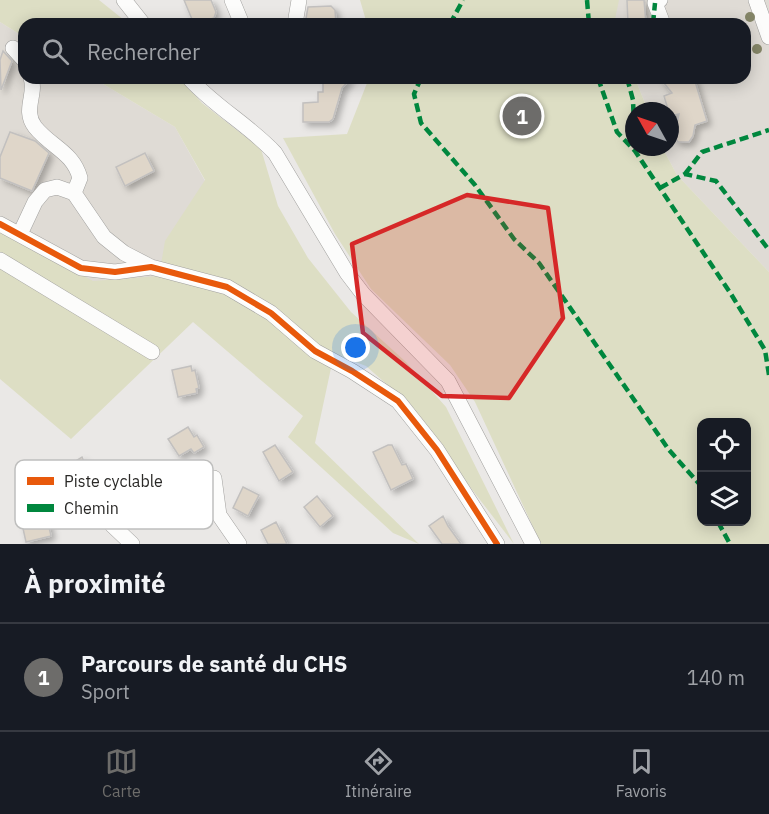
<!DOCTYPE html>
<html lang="fr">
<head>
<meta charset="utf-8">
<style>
	:root { --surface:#171b24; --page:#20242c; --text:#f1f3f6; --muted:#9ea1a6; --line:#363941; --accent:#6d6c6a }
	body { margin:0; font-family:"IBM Plex Sans",sans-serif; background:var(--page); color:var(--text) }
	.controls { position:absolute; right:18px; bottom:18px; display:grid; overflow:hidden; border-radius:12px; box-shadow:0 3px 15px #0003 }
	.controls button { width:54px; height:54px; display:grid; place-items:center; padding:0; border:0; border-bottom:2px solid var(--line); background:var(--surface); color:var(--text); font:30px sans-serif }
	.compass { position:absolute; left:625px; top:102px; width:54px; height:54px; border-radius:50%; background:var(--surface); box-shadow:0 3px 15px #0003; rotate:310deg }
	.you { position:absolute; left:356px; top:348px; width:21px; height:21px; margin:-15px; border:4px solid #fff; border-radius:50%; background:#1a73e8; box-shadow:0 0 0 9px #1a73e833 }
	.badge { display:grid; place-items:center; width:39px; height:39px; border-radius:50%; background:var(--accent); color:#fff; font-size:20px; font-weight:700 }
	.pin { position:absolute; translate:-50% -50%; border:3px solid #fff; box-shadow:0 2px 6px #0006 }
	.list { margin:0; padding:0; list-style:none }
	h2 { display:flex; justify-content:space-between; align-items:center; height:78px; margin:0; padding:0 24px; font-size:26px }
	h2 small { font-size:20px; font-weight:400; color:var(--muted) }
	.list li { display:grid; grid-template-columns:39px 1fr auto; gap:18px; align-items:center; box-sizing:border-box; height:108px; padding:0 24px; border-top:2px solid var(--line) }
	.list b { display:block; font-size:22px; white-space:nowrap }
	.list p { margin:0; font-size:20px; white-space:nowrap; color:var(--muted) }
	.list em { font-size:20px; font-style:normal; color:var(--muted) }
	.icon { flex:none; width:33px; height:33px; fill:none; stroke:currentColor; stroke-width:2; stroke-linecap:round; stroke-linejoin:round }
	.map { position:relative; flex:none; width:769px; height:544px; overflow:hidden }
	.search { position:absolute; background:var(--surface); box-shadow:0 3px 15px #0003; left:18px; right:18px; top:18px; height:66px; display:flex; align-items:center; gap:15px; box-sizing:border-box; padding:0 21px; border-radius:18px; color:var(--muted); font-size:22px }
	.sheet { height:186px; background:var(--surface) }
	nav { display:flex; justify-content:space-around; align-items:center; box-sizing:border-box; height:84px; border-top:2px solid var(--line); background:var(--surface); font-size:16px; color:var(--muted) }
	nav a { display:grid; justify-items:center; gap:3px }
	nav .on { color:var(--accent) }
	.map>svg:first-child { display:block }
	.built { fill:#dfdbd5 }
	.green { fill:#dddec4; fill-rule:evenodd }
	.building { fill:#dfd6c9; stroke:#c2c0bf; stroke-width:1.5; filter:url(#shadow) }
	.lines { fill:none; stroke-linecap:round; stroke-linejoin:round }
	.minor-casing { stroke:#a1a09e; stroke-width:16 }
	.minor { stroke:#fcfcfb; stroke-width:15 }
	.quiet { stroke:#00873e; stroke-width:4.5; stroke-dasharray:9 4.5; stroke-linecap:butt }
	.cycleway-casing { stroke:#fff; stroke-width:10 }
	.cycleway { stroke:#e8590c; stroke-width:6 }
	.tree { fill:#858668 }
	.marked { fill:#d62828; fill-opacity:0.2; stroke:#d62828; stroke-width:4.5; stroke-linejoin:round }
	.key { fill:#fff; stroke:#bfbfbe; stroke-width:1.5 }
	.key-label { font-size:16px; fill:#2a2927 }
</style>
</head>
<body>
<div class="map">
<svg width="769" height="544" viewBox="0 0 769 544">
	<defs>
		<filter id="shadow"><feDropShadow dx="4" dy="4" stdDeviation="3" flood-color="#0004"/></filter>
	</defs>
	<rect width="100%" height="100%" fill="#eae8e6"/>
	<!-- built -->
	<path class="built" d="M 605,0 L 769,0 L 769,272 L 677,175 L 662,147 L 670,147 L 670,111 L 648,111 L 635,78 L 745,78 L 745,24 L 614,24 Z
		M 0,22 L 24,37 L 24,78 L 93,78 L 175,127 L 205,181 L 156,291 L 0,287 Z"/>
	<!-- green -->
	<path class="green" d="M 0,0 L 99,0 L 129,24 L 24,24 L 24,37 L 0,22 Z
		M 360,0 L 619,0 L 614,24 L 367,24 Z
		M 93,78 L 179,78 L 202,103 L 261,149 L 278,206 L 308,258 L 351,312 L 406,362 L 446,407 L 514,544 L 400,396 L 366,366 L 334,354 L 315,443 L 419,544 L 393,533 L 288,437 L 303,416 L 193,322 L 71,439 L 0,379 L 0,229 L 93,281 L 159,276 L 165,241 L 205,180 L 175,127 Z
		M 369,78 L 635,78 L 648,111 L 634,111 L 634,147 L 662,147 L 677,175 L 769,272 L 769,544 L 541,544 L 475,402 L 450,365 L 371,289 L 335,234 L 283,138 L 347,134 ZM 702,422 L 746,422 L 746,522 L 702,522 Z"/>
	<!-- building -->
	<path class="building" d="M 184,0 L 211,0 L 216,12 L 214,18 L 194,24 Z
		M 627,0 L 644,0 L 646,24 L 628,24 Z
		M 331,6 L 335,10 L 336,24 L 305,24 L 308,7 Z
		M 3,51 L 12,61 L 1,90 L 0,60 Z
		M 328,78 L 351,78 L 342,88 L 333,119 L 329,122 L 303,122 L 303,103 L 318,102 L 318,92 L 323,92 L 323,80 Z
		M 660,78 L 694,78 L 707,121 L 695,125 L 693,136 L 689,142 L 678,142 L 674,136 L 679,114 L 670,116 L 664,96 L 672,93 Z
		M 10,132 L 35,141 L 49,153 L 32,191 L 0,178 L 0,157 Z
		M 145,153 L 154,171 L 125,186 L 116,167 Z
		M 191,366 L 192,371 L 195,370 L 199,388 L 196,389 L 197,393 L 178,397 L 172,370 Z
		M 188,427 L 194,437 L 197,435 L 204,447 L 194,453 L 191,449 L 179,456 L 168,439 Z
		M 275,445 L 293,472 L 279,481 L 263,452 Z
		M 388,445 L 392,445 L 402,465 L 406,464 L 413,479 L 391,490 L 373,452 Z
		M 82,457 L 94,486 L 97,485 L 102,497 L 89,503 L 84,490 L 72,496 L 61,470 Z
		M 243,487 L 259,495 L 248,516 L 233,508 Z
		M 317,496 L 333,516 L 320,527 L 304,507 Z
		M 45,509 L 51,536 L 26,542 L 20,515 Z
		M 443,516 L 448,526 L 461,544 L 442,544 L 429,526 Z
		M 276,522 L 287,544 L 268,544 L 261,530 Z"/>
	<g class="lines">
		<!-- minor casing -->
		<g class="minor-casing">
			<path id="minor" d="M 124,0 L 143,24
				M 232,0 L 242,24
				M 660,0 L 655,3 L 663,24
				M 756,0 L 769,37
				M 295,24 L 299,0
				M 13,48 L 24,60
				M 31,78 C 37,94 22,110 35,127 C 51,147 73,152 80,178 L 74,193
				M 189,78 C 215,107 249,125 275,153 L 347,273 L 363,294 L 448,381 L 533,544
				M 0,224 L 81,268 L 115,272 L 151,267 L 227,287 L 271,313 L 315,351 L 352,371 L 398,401 L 437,450 L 497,544
				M 20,234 L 35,202 L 45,190 L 57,187 L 74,193 L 104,237 L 124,253 L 151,267
				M 0,260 L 152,352
				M 214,478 L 219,515 L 239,544
				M 112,525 L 132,544"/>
		</g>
		<!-- minor -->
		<use href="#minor" class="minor"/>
		<!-- quiet -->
		<path class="quiet" d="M 587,0 L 589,24
			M 450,24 L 463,0
			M 653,24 L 655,3
			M 421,78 L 414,94 L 421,123 L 475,185 L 514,239 L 539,263 L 669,450 L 702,487
			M 598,78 L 617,132 L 635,151 L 731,294 L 765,350 L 769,375
			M 627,78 L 633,100 L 634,126
			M 685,174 L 702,152 L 769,130
			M 660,188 L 685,174 L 716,181 L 769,250
			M 718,522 L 730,544"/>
		<!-- cycleway casing -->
		<g class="cycleway-casing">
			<path id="cycleway" d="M 0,224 L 81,268 L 115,272 L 151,267 L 227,287 L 271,313 L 315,351 L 352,371 L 398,401 L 437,450 L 497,544"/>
		</g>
		<!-- cycleway -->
		<use href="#cycleway" class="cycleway"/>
	</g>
	<!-- trees -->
	<g class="tree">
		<circle cx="750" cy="17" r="5"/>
		<circle cx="757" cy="49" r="5"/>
	</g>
	<!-- marked area -->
	<path class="marked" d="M 467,195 L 548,208 L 563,318 L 509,398 L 442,396 L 363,333 L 352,244 Z"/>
	<!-- legend -->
	<rect x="15" y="460" width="198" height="69" rx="9" class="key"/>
	<rect x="27" y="477" width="27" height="8" fill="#e8590c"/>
	<rect x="27" y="504" width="27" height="8" fill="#00873e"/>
	<g class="key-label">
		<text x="64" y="487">Piste cyclable</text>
		<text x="64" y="514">Chemin</text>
	</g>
</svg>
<div class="controls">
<button><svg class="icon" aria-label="locate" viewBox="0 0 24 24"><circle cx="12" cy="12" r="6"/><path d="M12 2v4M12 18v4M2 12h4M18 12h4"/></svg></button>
<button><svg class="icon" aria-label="layers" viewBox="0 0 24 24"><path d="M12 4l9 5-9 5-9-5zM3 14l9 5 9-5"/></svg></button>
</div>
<svg class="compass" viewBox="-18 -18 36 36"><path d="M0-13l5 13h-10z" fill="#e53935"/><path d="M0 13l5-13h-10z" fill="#9ea1a6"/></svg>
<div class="you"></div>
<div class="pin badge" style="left:522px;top:116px">1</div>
<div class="search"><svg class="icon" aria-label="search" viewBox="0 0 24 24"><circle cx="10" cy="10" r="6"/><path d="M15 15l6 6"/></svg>Rechercher</div>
</div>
<section class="sheet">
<h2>À proximité<small></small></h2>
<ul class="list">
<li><span class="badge">1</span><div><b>Parcours de santé du CHS</b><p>Sport</p></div><em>140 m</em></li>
</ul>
</section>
<nav>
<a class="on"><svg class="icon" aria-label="map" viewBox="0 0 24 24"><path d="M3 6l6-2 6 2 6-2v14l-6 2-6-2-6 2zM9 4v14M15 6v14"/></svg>Carte</a>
<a><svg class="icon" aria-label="directions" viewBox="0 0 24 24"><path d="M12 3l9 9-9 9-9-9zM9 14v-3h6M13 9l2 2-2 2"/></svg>Itinéraire</a>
<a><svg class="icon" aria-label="saved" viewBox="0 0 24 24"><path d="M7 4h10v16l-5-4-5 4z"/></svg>Favoris</a>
</nav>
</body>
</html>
